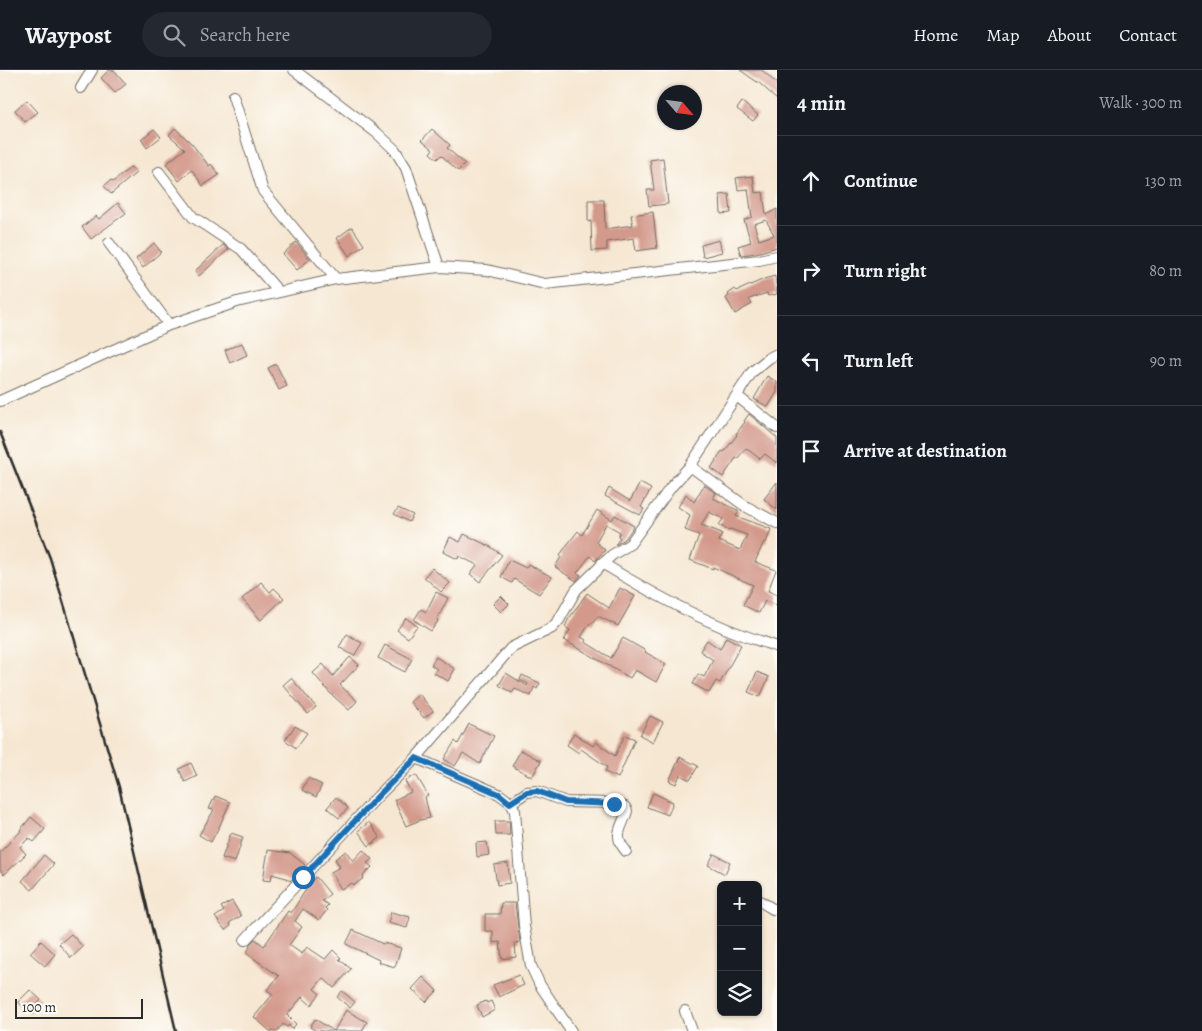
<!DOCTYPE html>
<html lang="en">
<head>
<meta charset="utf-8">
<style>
	:root { --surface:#171b24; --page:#242831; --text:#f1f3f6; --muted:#9ea1a6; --line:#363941 }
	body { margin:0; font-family:Alegreya,serif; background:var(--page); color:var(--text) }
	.controls { position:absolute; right:15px; bottom:15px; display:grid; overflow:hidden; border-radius:8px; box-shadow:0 1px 4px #0004 }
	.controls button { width:45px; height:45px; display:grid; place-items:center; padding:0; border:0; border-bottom:1px solid var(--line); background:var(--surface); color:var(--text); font:25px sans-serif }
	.compass { position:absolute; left:657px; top:15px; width:45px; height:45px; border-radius:50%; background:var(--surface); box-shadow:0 1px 4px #0004; rotate:118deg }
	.scale { position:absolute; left:15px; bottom:12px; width:128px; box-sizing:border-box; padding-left:5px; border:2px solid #2b2b2b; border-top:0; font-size:14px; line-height:18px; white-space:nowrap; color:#2b2b2b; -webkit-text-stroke:4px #fdfcf7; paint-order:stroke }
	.stop { position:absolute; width:15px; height:15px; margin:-11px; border:4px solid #1f6fb2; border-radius:50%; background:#fff }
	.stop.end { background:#1f6fb2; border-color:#fff; box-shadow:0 1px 5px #0008 }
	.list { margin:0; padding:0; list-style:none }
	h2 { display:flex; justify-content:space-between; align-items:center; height:65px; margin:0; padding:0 20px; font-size:21px }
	h2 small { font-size:16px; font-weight:400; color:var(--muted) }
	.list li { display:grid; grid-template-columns:32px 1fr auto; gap:15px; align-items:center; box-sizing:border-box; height:90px; padding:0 20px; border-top:1px solid var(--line) }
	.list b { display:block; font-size:19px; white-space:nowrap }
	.list em { font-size:16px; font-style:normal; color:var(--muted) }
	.icon { flex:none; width:28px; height:28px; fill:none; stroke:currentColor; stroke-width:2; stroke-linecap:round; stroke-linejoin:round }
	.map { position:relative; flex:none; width:777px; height:961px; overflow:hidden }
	header { display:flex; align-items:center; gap:30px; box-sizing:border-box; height:70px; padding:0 25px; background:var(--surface); border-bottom:1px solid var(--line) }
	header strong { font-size:24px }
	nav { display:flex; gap:28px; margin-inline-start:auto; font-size:18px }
	.search { width:350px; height:45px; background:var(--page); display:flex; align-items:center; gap:12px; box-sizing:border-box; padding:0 18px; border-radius:28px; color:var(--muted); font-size:19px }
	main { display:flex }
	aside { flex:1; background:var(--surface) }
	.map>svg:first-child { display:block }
	.building { fill:#d3998b; fill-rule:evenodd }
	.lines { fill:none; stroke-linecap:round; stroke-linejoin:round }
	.street-casing { stroke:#726d65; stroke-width:12 }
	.street { stroke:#fff; stroke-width:10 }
	.rail { stroke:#2b2b2b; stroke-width:2.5 }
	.route { stroke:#1f6fb2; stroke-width:6 }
</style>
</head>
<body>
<header>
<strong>Waypost</strong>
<div class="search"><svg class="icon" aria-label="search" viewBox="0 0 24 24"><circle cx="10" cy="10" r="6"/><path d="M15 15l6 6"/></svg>Search here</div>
<nav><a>Home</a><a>Map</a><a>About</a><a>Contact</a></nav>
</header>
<main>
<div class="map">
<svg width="777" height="961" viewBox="0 0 777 961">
	<rect width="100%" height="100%" fill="#fdfcf7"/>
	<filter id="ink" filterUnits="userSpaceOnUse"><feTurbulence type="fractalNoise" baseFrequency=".02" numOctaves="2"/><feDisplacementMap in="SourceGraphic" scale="10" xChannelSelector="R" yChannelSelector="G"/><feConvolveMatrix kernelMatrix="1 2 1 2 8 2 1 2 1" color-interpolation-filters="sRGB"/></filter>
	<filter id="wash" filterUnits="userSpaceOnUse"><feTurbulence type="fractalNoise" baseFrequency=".0096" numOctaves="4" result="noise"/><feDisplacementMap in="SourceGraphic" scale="20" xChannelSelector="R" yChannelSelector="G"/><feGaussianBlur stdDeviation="1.12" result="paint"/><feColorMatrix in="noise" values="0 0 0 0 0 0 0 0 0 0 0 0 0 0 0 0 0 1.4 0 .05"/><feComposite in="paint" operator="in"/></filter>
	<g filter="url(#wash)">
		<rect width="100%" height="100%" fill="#f6e7d2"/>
		<g id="blocks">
			<!-- building -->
			<path class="building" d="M 109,0 L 114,0 L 126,14 L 115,23 L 101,8 Z
				M 740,0 L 762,0 L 777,14 L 777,29 L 757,11 L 757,12 Z
				M 27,30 L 38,42 L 25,52 L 15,40 Z
				M 742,32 L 758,45 L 753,51 L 737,39 Z
				M 175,58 L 192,74 L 209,96 L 211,94 L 219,105 L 203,116 L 192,100 L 179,111 L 166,94 L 185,79 L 169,65 Z
				M 154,59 L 161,67 L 147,78 L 141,69 Z
				M 432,59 L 450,75 L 447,78 L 465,94 L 458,101 L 441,85 L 437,89 L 430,83 L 433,79 L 422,70 Z
				M 663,88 L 668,134 L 649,136 L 647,120 L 654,120 L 650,90 Z
				M 131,97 L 136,103 L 111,124 L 104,116 L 111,110 L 113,112 Z
				M 753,106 L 755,123 L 763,122 L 766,145 L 777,139 L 777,177 L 756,183 L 741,185 L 738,176 L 751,172 L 744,150 L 752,147 L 748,119 L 738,120 L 736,108 ZM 766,150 L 774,165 L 759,170 L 754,154 Z
				M 729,124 L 731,143 L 721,144 L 720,125 Z
				M 588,130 L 604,130 L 605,159 L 633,155 L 631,145 L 653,142 L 657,178 L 636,181 L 634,168 L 607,172 L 607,180 L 592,181 L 591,151 L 588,152 Z
				M 118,133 L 126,143 L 91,169 L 82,157 L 96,146 L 99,149 Z
				M 352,157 L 364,175 L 349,186 L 337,168 Z
				M 719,170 L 722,182 L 703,187 L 701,175 Z
				M 296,172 L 310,189 L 297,200 L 283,184 Z
				M 154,173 L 161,182 L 143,198 L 136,189 Z
				M 223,175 L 229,179 L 199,206 L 195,201 Z
				M 775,206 L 777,224 L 768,226 L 767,223 L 749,229 L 752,234 L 735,244 L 726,228 L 729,226 L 728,224 L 735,219 L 737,221 L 764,209 Z
				M 242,273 L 247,285 L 230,293 L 225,280 Z
				M 276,294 L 287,316 L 279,320 L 268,298 Z
				M 767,306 L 777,312 L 777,322 L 768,337 L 754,329 Z
				M 749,344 L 777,368 L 777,393 L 765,384 L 760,389 L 746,378 L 737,389 L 736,388 L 723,407 L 711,398 L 722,381 L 724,382 L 737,365 L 736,364 L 745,352 L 744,351 Z
				M 777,412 L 777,440 L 764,429 Z
				M 640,413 L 651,419 L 641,437 L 644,439 L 640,445 L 605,426 L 609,418 L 630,431 Z
				M 704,415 L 716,423 L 713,428 L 739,441 L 736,446 L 771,459 L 766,473 L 764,472 L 755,492 L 776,500 L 768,521 L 777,525 L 777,536 L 765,531 L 759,543 L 743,535 L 753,515 L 713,497 L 713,499 L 690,490 L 699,465 L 685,460 L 690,445 L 678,437 L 686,424 L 694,432 ZM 709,442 L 723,449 L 719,455 L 729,460 L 730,459 L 747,465 L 740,480 L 719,471 L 722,463 L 701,455 Z
				M 398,438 L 413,445 L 409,452 L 394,444 Z
				M 597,440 L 612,450 L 615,445 L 634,456 L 625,469 L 615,475 L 620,468 L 618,466 L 620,462 L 606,454 L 596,472 L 605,480 L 595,491 L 590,486 L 577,503 L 581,505 L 576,511 L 555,497 L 561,487 L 560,485 L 567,475 L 578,461 L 582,465 Z
				M 464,464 L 491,477 L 502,485 L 480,512 L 470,504 L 477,495 L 459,486 L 458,489 L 443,482 L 450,467 L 460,472 Z
				M 509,490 L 526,498 L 528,494 L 552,507 L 539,524 L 514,509 L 512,513 L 501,507 Z
				M 432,498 L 450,513 L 441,522 L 424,507 Z
				M 261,512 L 270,522 L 274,518 L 284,528 L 261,550 L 242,529 Z
				M 620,518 L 635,526 L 618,556 L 598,546 L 592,554 L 590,553 L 581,567 L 586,570 L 585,572 L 611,588 L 623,568 L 646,581 L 645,582 L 666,594 L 656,612 L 635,600 L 630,608 L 564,570 L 570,560 L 565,557 L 568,550 L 587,523 L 609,538 Z
				M 436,522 L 448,528 L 437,550 L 438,551 L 431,561 L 414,550 L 421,539 L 426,542 Z
				M 501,526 L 509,534 L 501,542 L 493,534 Z
				M 406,548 L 417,556 L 408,568 L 397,560 Z
				M 347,564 L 362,573 L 354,586 L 339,577 Z
				M 726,567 L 741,575 L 720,613 L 716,611 L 709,623 L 693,614 L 698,604 L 704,607 L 713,590 L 700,581 L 707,570 L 720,579 Z
				M 385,575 L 412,589 L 405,602 L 378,588 Z
				M 350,587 L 359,595 L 340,615 L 357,631 L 349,640 L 330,623 L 313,603 L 323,594 L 333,606 Z
				M 436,587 L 455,599 L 448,611 L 434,603 L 437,599 L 431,595 Z
				M 757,602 L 769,607 L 760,627 L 748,622 Z
				M 506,603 L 527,616 L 528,614 L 520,610 L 522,605 L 540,613 L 537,619 L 534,617 L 531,626 L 515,619 L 512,623 L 499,615 Z
				M 291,608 L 316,637 L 308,644 L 283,615 Z
				M 419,624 L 433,641 L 424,648 L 410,632 Z
				M 650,646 L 663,652 L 653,672 L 640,665 Z
				M 469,654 L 494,666 L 480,694 L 463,683 L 455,696 L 444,689 L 455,671 L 458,674 Z
				M 295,656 L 307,663 L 296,678 L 285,670 Z
				M 574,663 L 593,676 L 596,672 L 615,686 L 625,665 L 635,669 L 618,708 L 605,702 L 607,697 L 581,679 L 579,683 L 567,675 Z
				M 521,680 L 541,691 L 532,707 L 512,696 Z
				M 680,687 L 698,696 L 690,710 L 680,705 L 676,714 L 669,711 Z
				M 191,693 L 197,706 L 185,712 L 179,699 Z
				M 416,705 L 428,725 L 425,727 L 430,748 L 420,750 L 406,756 L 394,730 L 411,722 L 405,711 Z
				M 308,708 L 322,715 L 316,727 L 302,720 Z
				M 653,723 L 673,732 L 668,745 L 647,737 Z
				M 215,726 L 230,732 L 220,755 L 211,772 L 199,765 L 214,740 L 209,739 Z
				M 336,727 L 348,738 L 339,748 L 327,738 Z
				M 31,747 L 45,759 L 34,772 L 29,768 L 20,777 L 26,784 L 4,805 L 0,800 L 0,782 L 21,761 L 20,760 Z
				M 495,751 L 509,751 L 510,765 L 496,765 Z
				M 369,752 L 380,768 L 369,776 L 358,761 Z
				M 231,763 L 243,767 L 235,792 L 222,788 Z
				M 487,772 L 489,785 L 477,787 L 476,773 Z
				M 268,780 L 290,783 L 305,795 L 290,811 L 286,808 L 272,804 L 271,811 L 263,810 Z
				M 363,780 L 372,789 L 367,793 L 372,797 L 363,806 L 364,808 L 354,815 L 352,813 L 341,819 L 331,802 L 340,797 L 335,789 L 346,781 L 353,791 Z
				M 714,784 L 730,792 L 725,804 L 708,795 Z
				M 44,785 L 54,794 L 32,820 L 22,811 Z
				M 508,793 L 510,813 L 497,815 L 494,795 Z
				M 316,807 L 330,824 L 322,831 L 328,835 L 325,838 L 327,840 L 319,850 L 303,839 L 295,851 L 302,857 L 289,875 L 302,884 L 307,877 L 325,889 L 333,880 L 341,888 L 339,889 L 351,899 L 334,918 L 323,908 L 314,919 L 320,924 L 311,935 L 302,927 L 287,945 L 296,954 L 292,959 L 289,955 L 287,957 L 283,954 L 277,961 L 270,961 L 254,947 L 273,924 L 267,920 L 279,906 L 246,883 L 250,877 L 249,875 L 255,869 L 264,876 L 288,841 L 291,843 L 307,818 L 305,816 Z
				M 232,831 L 241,846 L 229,853 L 231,856 L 225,860 L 215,847 L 224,841 L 221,837 Z
				M 501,833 L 515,833 L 520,872 L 515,873 L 516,887 L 502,889 L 500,872 L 493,873 L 493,861 L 485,861 L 485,844 L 500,844 Z
				M 391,842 L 410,847 L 407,858 L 388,853 Z
				M 353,860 L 383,874 L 384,873 L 401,878 L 395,897 L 378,892 L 379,890 L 346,874 Z
				M 71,864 L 83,877 L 71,888 L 59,874 Z
				M 41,871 L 55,884 L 45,896 L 30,883 Z
				M 519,905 L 524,915 L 499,927 L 493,915 Z
				M 423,907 L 437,921 L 426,932 L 412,919 Z
				M 30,920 L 41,930 L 30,943 L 18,932 Z
				M 342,921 L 355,932 L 350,938 L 337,927 Z
				M 486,931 L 487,933 L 491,931 L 495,940 L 482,947 L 477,935 Z
				M 346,940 L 367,952 L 362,961 L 316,961 L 310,957 L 315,949 L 334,961 Z"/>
		</g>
	</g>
	<g filter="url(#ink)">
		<use href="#blocks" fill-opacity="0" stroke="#726d65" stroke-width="1"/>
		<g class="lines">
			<!-- street casing -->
			<g class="street-casing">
				<path id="street" d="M 294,0 L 377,63 L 395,80 L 406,98 L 439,197
					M 81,18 L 92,0
					M 233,26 L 263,121 L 336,209
					M 159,102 L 193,147 L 241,179 L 279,222
					M 109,173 L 169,255
					M 737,326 L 777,358
					M 0,331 L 169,255 L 237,232 L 336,209 L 439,197 L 487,200 L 545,214 L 759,190 L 777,186
					M 690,396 L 745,436 L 777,453
					M 602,493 C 646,520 692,546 740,564 C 753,569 765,572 777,577
					M 416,688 L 499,724 L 511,733 L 515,741 L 524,856 L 531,896 L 540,915 L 571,961
					M 511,733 L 527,722 L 537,721 L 566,732 L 614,733 L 625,737 L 627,741 C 622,758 612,765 626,781
					M 758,830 L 773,839 L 777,839
					M 245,870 L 378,726 L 416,688 L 511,578 L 552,558 L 559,550 L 576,520 L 612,485 L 630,474 L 671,417 L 690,396 L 752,302 L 769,288 L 777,284
					M 685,941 L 692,961"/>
			</g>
			<!-- street -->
			<use href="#street" class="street"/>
			<!-- rail -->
			<path class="rail" d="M 0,362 L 50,488 L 119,717 L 176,961"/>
		</g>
	</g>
	<g class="lines" filter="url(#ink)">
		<!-- route -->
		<path class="route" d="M 303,807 L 378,726 L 416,688 L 499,724 L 510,733 L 527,722 L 537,721 L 566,732 L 614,734"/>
	</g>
</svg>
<div class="controls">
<button>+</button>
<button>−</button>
<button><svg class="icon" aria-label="layers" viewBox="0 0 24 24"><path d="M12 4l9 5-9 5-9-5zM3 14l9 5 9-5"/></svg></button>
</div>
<svg class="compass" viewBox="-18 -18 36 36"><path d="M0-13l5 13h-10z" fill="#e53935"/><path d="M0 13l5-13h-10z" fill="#9ea1a6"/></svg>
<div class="scale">100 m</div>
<div class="stop" style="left:303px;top:807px"></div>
<div class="stop end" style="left:614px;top:734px"></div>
</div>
<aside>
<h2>4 min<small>Walk · 300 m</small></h2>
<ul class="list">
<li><svg class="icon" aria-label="ahead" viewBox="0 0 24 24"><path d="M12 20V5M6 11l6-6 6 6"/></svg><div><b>Continue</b></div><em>130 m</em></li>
<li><svg class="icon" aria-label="right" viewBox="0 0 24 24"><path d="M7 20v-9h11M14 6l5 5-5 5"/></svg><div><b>Turn right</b></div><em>80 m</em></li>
<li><svg class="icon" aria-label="left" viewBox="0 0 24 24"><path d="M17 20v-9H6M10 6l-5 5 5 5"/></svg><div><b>Turn left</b></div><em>90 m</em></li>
<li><svg class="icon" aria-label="arrive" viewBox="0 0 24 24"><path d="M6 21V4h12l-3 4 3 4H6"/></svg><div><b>Arrive at destination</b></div></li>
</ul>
</aside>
</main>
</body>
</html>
